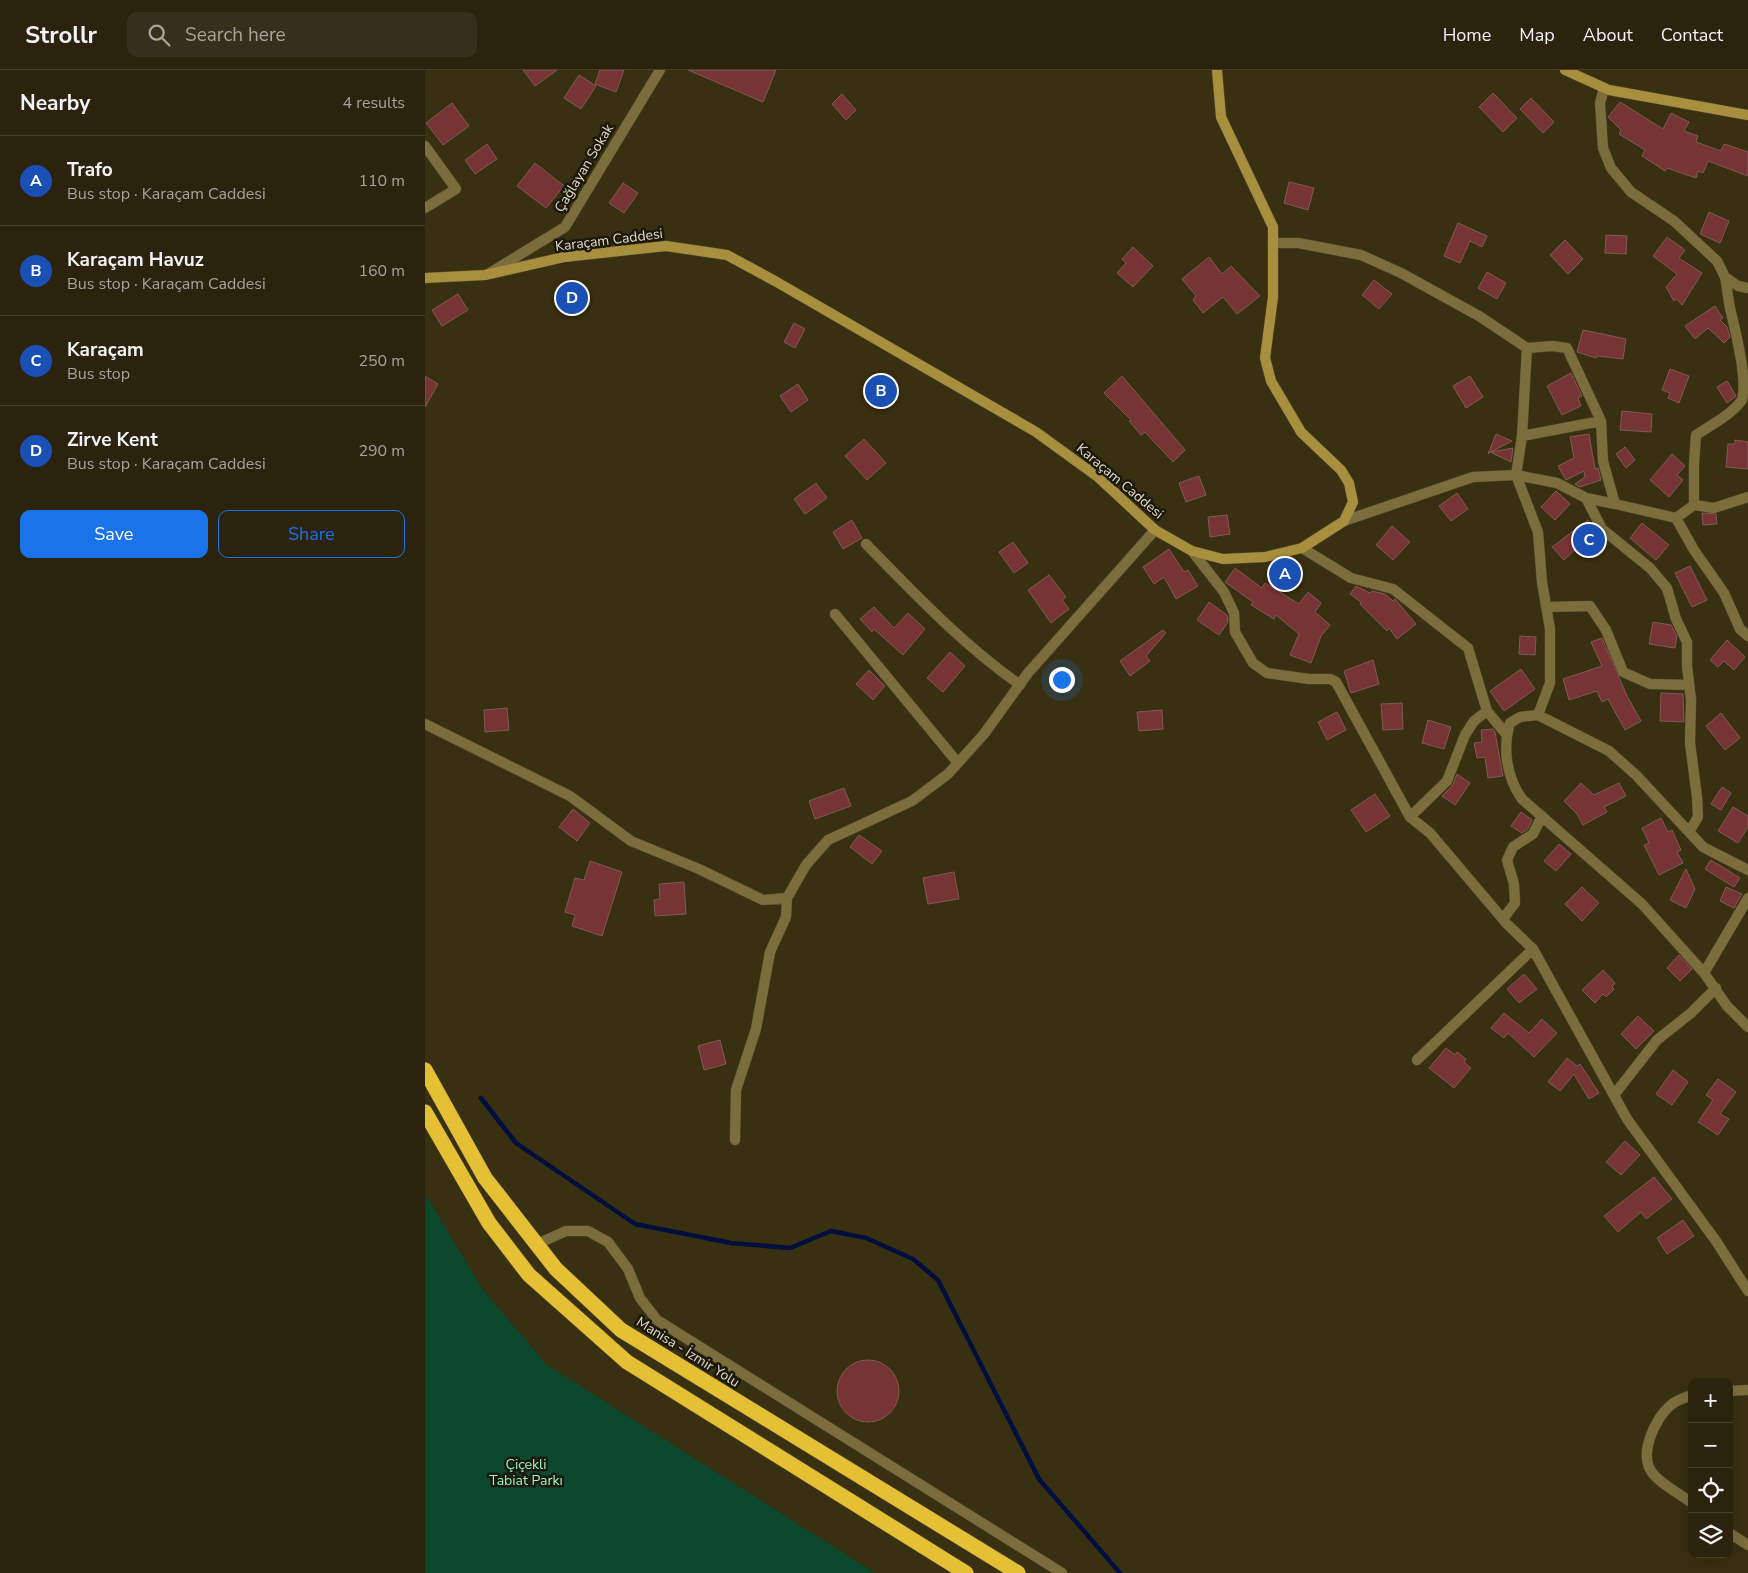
<!DOCTYPE html>
<html lang="en">
<head>
<meta charset="utf-8">
<style>
	:root { --surface:#2b230d; --page:#372f1b; --text:#f1f3f6; --muted:#a6a49d; --line:#47402e; --accent:#1a73e8 }
	body { margin:0; font-family:"Nunito Sans",sans-serif; background:var(--page); color:var(--text) }
	.controls { position:absolute; right:15px; bottom:15px; display:grid; overflow:hidden; border-radius:10px; box-shadow:0 5px 20px #0002 }
	.controls button { width:45px; height:45px; display:grid; place-items:center; padding:0; border:0; border-bottom:1px solid var(--line); background:var(--surface); color:var(--text); font:25px sans-serif }
	.you { position:absolute; left:636px; top:609px; width:18px; height:18px; margin:-12px; border:4px solid #fff; border-radius:50%; background:#1a73e8; box-shadow:0 0 0 8px #1a73e833 }
	.badge { display:grid; place-items:center; width:32px; height:32px; border-radius:50%; background:var(--accent); color:#fff; font-size:16px; font-weight:700 }
	.pin { position:absolute; translate:-50% -50%; border:2px solid #fff; box-shadow:0 1px 5px #0006 }
	.list { margin:0; padding:0; list-style:none }
	h2 { display:flex; justify-content:space-between; align-items:center; height:65px; margin:0; padding:0 20px; font-size:21px }
	h2 small { font-size:16px; font-weight:400; color:var(--muted) }
	.list li { display:grid; grid-template-columns:32px 1fr auto; gap:15px; align-items:center; box-sizing:border-box; height:90px; padding:0 20px; border-top:1px solid var(--line) }
	.list b { display:block; font-size:19px; white-space:nowrap }
	.list p { margin:0; font-size:16px; white-space:nowrap; color:var(--muted) }
	.list em { font-size:16px; font-style:normal; color:var(--muted) }
	.actions { display:flex; gap:10px; padding:15px 20px }
	.actions a { flex:1; padding:11px 0; border:1px solid var(--accent); border-radius:10px; text-align:center; font-size:18px; color:var(--accent) }
	.actions .main { background:var(--accent); color:#fff }
	.icon { flex:none; width:28px; height:28px; fill:none; stroke:currentColor; stroke-width:2; stroke-linecap:round; stroke-linejoin:round }
	.map { position:relative; flex:none; width:1323px; height:1503px; overflow:hidden }
	header { display:flex; align-items:center; gap:30px; box-sizing:border-box; height:70px; padding:0 25px; background:var(--surface); border-bottom:1px solid var(--line) }
	header strong { font-size:24px }
	nav { display:flex; gap:28px; margin-inline-start:auto; font-size:18px }
	.search { width:350px; height:45px; background:var(--page); display:flex; align-items:center; gap:12px; box-sizing:border-box; padding:0 18px; border-radius:10px; color:var(--muted); font-size:19px }
	main { display:flex }
	aside { flex:1; background:var(--surface) }
	.map>svg:first-child { display:block }
	.green { fill:#0b482e }
	.lines { fill:none; stroke-linecap:round; stroke-linejoin:round }
	.stream { stroke:#000f3d; stroke-width:4.5 }
	.building { fill:#763435; stroke:#7f5a59 }
	.street-casing { stroke:#544b2e; stroke-width:11 }
	.secondary-casing { stroke:#544b2e; stroke-width:11 }
	.highway-casing { stroke:#544b2e; stroke-width:16 }
	.street { stroke:#7c6d3d; stroke-width:10 }
	.secondary { stroke:#a78f3e; stroke-width:10 }
	.highway { stroke:#e6c034; stroke-width:15 }
	.labels { text-anchor:middle; dominant-baseline:central; stroke-width:5; stroke-linejoin:round; paint-order:stroke }
	.street-label { font-size:14px; fill:#e0dbc9; stroke:#1c180b }
	.park-label { font-size:14px; fill:#91f6c0; stroke:#1c180b }
</style>
</head>
<body>
<header>
<strong>Strollr</strong>
<div class="search"><svg class="icon" aria-label="search" viewBox="0 0 24 24"><circle cx="10" cy="10" r="6"/><path d="M15 15l6 6"/></svg>Search here</div>
<nav><a>Home</a><a>Map</a><a>About</a><a>Contact</a></nav>
</header>
<main>
<aside>
<h2>Nearby<small>4 results</small></h2>
<ul class="list">
<li><span class="badge" style="background:#1a4fb4">A</span><div><b>Trafo</b><p>Bus stop · Karaçam Caddesi</p></div><em>110 m</em></li>
<li><span class="badge" style="background:#1a4fb4">B</span><div><b>Karaçam Havuz</b><p>Bus stop · Karaçam Caddesi</p></div><em>160 m</em></li>
<li><span class="badge" style="background:#1a4fb4">C</span><div><b>Karaçam</b><p>Bus stop</p></div><em>250 m</em></li>
<li><span class="badge" style="background:#1a4fb4">D</span><div><b>Zirve Kent</b><p>Bus stop · Karaçam Caddesi</p></div><em>290 m</em></li>
</ul>
<div class="actions"><a class="main">Save</a><a>Share</a></div>
</aside>
<div class="map">
<svg width="1323" height="1503" viewBox="0 0 1323 1503">
	<rect width="100%" height="100%" fill="#392f11"/>
	<!-- green -->
	<path class="green" d="M 0,1124 L 57,1219 L 122,1295 L 450,1503 L 0,1503 Z"/>
	<g class="lines">
		<!-- stream -->
		<path class="stream" d="M 56,1028 L 91,1073 L 210,1154 L 306,1173 L 365,1178 L 406,1161 L 441,1168 L 488,1189 L 513,1210 L 614,1409 L 695,1503"/>
	</g>
	<!-- building -->
	<path class="building" d="M 98,0 L 132,0 L 110,16 Z
		M 175,0 L 199,0 L 191,22 L 170,14 Z
		M 263,0 L 351,0 L 338,32 Z
		M 154,5 L 171,16 L 156,39 L 139,28 Z
		M 1068,23 L 1092,48 L 1078,62 L 1054,37 Z
		M 417,24 L 431,40 L 421,50 L 407,34 Z
		M 1106,28 L 1129,52 L 1118,63 L 1095,39 Z
		M 1195,32 L 1238,59 L 1246,43 L 1264,52 L 1259,61 L 1273,66 L 1271,72 L 1296,81 L 1299,74 L 1323,82 L 1323,106 L 1283,91 L 1278,103 L 1273,101 L 1271,108 L 1242,98 L 1240,101 L 1217,86 L 1220,80 L 1194,64 L 1196,60 L 1183,47 Z
		M 27,33 L 44,56 L 18,75 L 1,53 Z
		M 62,74 L 72,89 L 50,104 L 40,90 Z
		M 110,93 L 139,116 L 121,138 L 92,116 Z
		M 864,112 L 889,118 L 883,140 L 859,133 Z
		M 198,113 L 213,123 L 199,143 L 184,133 Z
		M 1284,142 L 1304,151 L 1295,173 L 1275,164 Z
		M 1033,153 L 1062,166 L 1057,177 L 1045,171 L 1035,193 L 1019,186 Z
		M 1181,165 L 1202,166 L 1201,184 L 1180,183 Z
		M 1242,167 L 1260,180 L 1254,188 L 1277,203 L 1257,235 L 1252,229 L 1249,231 L 1241,217 L 1252,204 L 1228,186 Z
		M 1140,170 L 1158,189 L 1143,204 L 1125,185 Z
		M 708,177 L 728,196 L 708,217 L 692,203 L 701,193 L 697,189 Z
		M 784,187 L 797,204 L 806,196 L 835,226 L 812,244 L 798,227 L 778,243 L 768,230 L 771,226 L 757,209 Z
		M 1062,202 L 1081,213 L 1072,229 L 1053,218 Z
		M 949,210 L 967,224 L 954,239 L 937,225 Z
		M 33,224 L 43,240 L 17,256 L 7,240 Z
		M 1290,236 L 1298,248 L 1295,250 L 1302,257 L 1305,267 L 1299,273 L 1283,258 L 1270,269 L 1260,256 Z
		M 369,253 L 380,259 L 370,278 L 359,272 Z
		M 1158,260 L 1201,269 L 1198,289 L 1172,286 L 1171,288 L 1152,282 Z
		M 1245,299 L 1264,306 L 1254,333 L 1243,328 L 1245,323 L 1237,320 Z
		M 1146,303 L 1157,326 L 1153,328 L 1156,336 L 1137,345 L 1122,316 Z
		M 0,306 L 13,314 L 0,337 Z
		M 697,306 L 760,380 L 748,392 L 720,362 L 716,365 L 704,351 L 706,350 L 679,323 Z
		M 1045,306 L 1058,327 L 1041,338 L 1028,316 Z
		M 1302,311 L 1311,326 L 1302,333 L 1292,317 Z
		M 373,314 L 383,330 L 366,342 L 355,326 Z
		M 1197,341 L 1227,344 L 1226,362 L 1195,360 Z
		M 1071,364 L 1087,371 L 1066,382 L 1088,378 L 1086,392 L 1065,382 L 1063,384 Z
		M 1164,364 L 1170,399 L 1173,398 L 1176,410 L 1155,417 L 1150,414 L 1160,407 L 1159,401 L 1141,410 L 1133,396 L 1149,388 L 1145,367 Z
		M 439,369 L 461,393 L 442,410 L 420,386 Z
		M 1310,370 L 1323,372 L 1323,399 L 1301,397 L 1303,374 L 1310,374 Z
		M 1200,377 L 1210,390 L 1201,398 L 1191,384 Z
		M 1247,384 L 1260,396 L 1252,405 L 1258,410 L 1244,427 L 1225,410 Z
		M 774,406 L 781,425 L 761,432 L 754,413 Z
		M 391,413 L 402,428 L 380,444 L 369,429 Z
		M 1131,421 L 1145,434 L 1130,450 L 1116,437 Z
		M 1032,423 L 1043,439 L 1026,451 L 1014,436 Z
		M 1277,443 L 1291,444 L 1292,454 L 1278,455 Z
		M 802,445 L 805,464 L 785,467 L 783,447 Z
		M 427,450 L 437,468 L 418,479 L 408,462 Z
		M 1163,450 L 1175,466 L 1155,480 L 1153,477 L 1139,490 L 1127,477 Z
		M 1217,453 L 1244,475 L 1231,490 L 1205,468 Z
		M 967,456 L 985,472 L 968,490 L 951,475 Z
		M 588,472 L 603,493 L 589,503 L 574,482 Z
		M 744,479 L 759,502 L 763,500 L 773,516 L 751,529 L 739,507 L 729,514 L 718,497 Z
		M 1265,496 L 1282,530 L 1267,537 L 1250,503 Z
		M 810,498 L 837,518 L 840,513 L 874,534 L 883,522 L 896,533 L 890,542 L 905,555 L 896,566 L 886,593 L 865,585 L 874,564 L 851,545 L 849,549 L 826,535 L 828,532 L 800,512 Z
		M 624,505 L 641,527 L 637,530 L 644,539 L 626,553 L 603,520 Z
		M 931,516 L 945,523 L 947,521 L 960,524 L 968,531 L 970,529 L 991,554 L 972,569 L 964,558 L 962,561 L 935,534 L 936,532 L 925,524 Z
		M 784,532 L 802,545 L 803,552 L 794,565 L 772,550 Z
		M 449,537 L 469,558 L 483,543 L 500,559 L 478,585 L 449,559 L 447,562 L 435,549 Z
		M 1228,552 L 1246,555 L 1252,566 L 1250,578 L 1224,574 Z
		M 738,560 L 741,563 L 721,586 L 725,591 L 705,606 L 695,591 Z
		M 1095,566 L 1111,567 L 1110,585 L 1094,584 Z
		M 1177,568 L 1202,626 L 1216,651 L 1200,660 L 1183,629 L 1177,632 L 1172,621 L 1144,630 L 1138,609 L 1177,596 L 1166,572 Z
		M 1302,570 L 1320,587 L 1309,600 L 1299,591 L 1293,597 L 1285,590 Z
		M 525,582 L 540,596 L 518,622 L 502,608 Z
		M 948,590 L 954,614 L 926,623 L 919,601 Z
		M 1096,599 L 1110,619 L 1079,641 L 1065,621 Z
		M 444,600 L 460,616 L 448,630 L 431,614 Z
		M 1236,623 L 1258,624 L 1259,652 L 1235,651 Z
		M 977,633 L 978,659 L 958,660 L 956,634 Z
		M 82,638 L 84,660 L 60,662 L 59,640 Z
		M 737,640 L 738,659 L 714,661 L 712,642 Z
		M 912,642 L 921,660 L 902,670 L 893,652 Z
		M 1296,643 L 1315,668 L 1300,680 L 1281,656 Z
		M 1003,650 L 1026,657 L 1019,679 L 997,673 Z
		M 1068,659 L 1070,662 L 1078,706 L 1063,708 L 1060,687 L 1052,688 L 1049,673 L 1057,672 L 1056,660 Z
		M 1032,704 L 1045,713 L 1030,735 L 1017,726 L 1027,716 Z
		M 1156,713 L 1169,725 L 1194,713 L 1201,726 L 1179,737 L 1182,742 L 1158,755 L 1152,744 L 1139,731 Z
		M 1297,717 L 1306,723 L 1296,740 L 1286,734 Z
		M 419,718 L 426,736 L 390,749 L 384,731 Z
		M 950,724 L 965,746 L 941,762 L 926,740 Z
		M 1308,737 L 1323,746 L 1323,757 L 1313,773 L 1293,761 Z
		M 148,739 L 165,753 L 152,771 L 134,757 Z
		M 1096,742 L 1107,750 L 1103,759 L 1097,763 L 1086,756 Z
		M 1236,748 L 1243,762 L 1247,760 L 1256,780 L 1252,782 L 1258,793 L 1234,805 L 1219,775 L 1224,773 L 1217,758 Z
		M 434,765 L 457,781 L 447,794 L 425,777 Z
		M 1134,774 L 1146,784 L 1131,801 L 1119,791 Z
		M 1286,790 L 1315,808 L 1309,817 L 1280,799 Z
		M 165,791 L 197,802 L 177,866 L 147,856 L 150,845 L 140,842 L 150,808 L 159,810 Z
		M 1261,799 L 1270,819 L 1261,838 L 1245,830 Z
		M 529,802 L 534,829 L 503,834 L 498,808 Z
		M 259,812 L 261,844 L 230,846 L 229,830 L 235,829 L 234,814 Z
		M 1157,817 L 1174,833 L 1157,851 L 1140,834 Z
		M 1301,817 L 1317,824 L 1309,838 L 1295,831 Z
		M 1254,885 L 1267,899 L 1255,911 L 1242,898 Z
		M 1178,900 L 1190,913 L 1187,917 L 1189,919 L 1181,927 L 1178,924 L 1170,933 L 1157,920 Z
		M 1099,904 L 1112,919 L 1094,933 L 1082,919 Z
		M 1079,943 L 1104,963 L 1117,949 L 1132,963 L 1109,987 L 1083,963 L 1079,968 L 1066,958 Z
		M 1213,946 L 1229,961 L 1211,979 L 1196,964 Z
		M 295,970 L 301,994 L 279,1000 L 273,976 Z
		M 1021,978 L 1030,985 L 1032,982 L 1041,989 L 1039,992 L 1046,998 L 1029,1018 L 1004,998 Z
		M 1142,988 L 1152,996 L 1155,994 L 1174,1023 L 1164,1029 L 1149,1004 L 1135,1021 L 1123,1012 Z
		M 1248,1000 L 1263,1012 L 1247,1035 L 1231,1024 Z
		M 1293,1009 L 1311,1022 L 1295,1044 L 1304,1049 L 1293,1065 L 1273,1052 L 1288,1030 L 1281,1025 Z
		M 1200,1071 L 1215,1085 L 1196,1105 L 1181,1092 Z
		M 1229,1107 L 1247,1129 L 1221,1149 L 1216,1142 L 1193,1162 L 1179,1146 Z
		M 1258,1150 L 1269,1166 L 1242,1184 L 1232,1168 Z
		M412 1321a31 31 0 1 1 62 0a31 31 0 1 1-62 0Z"/>
	<g class="lines">
		<!-- street casing -->
		<g class="street-casing">
			<path id="street" d="M 1179,18 L 1175,33 L 1178,78 L 1186,98 L 1206,122 L 1249,151 L 1292,191 L 1300,207 L 1313,216 L 1323,218
				M 0,76 L 31,119 L 0,138
				M 848,173 L 873,173 L 936,185 L 976,203 L 1054,246 L 1102,278 L 1127,276 L 1142,278 L 1176,351
				M 63,204 L 140,157 L 235,0
				M 1300,207 C 1302,217 1303,228 1305,238 C 1310,260 1323,309 1317,330 C 1306,345 1286,355 1271,365 L 1269,394 L 1269,435 L 1251,448 L 1269,480 L 1299,523 L 1315,559 L 1323,566
				M 1102,278 L 1097,366 L 1091,405 L 1113,462 L 1117,512 L 1125,559 L 1125,613 L 1113,645
				M 1097,366 L 1176,351 L 1178,391 L 1190,434 L 1251,448
				M 1161,428 L 1177,459 L 1225,498 L 1242,518 L 1251,549 L 1262,572 L 1262,596 L 1266,630 L 1265,673 L 1272,727 L 1273,747 L 1264,762
				M 1269,435 L 1289,438 L 1323,427
				M 919,451 L 1048,407 L 1091,405 L 1132,413 L 1161,428 L 1190,434
				M 441,474 C 490,524 537,574 595,615
				M 877,478 L 926,508 L 968,519 L 1043,578 L 1062,641 L 1049,651 L 1040,665 L 1022,711 L 985,747
				M 767,481 L 799,522 L 809,543 L 810,562 L 828,593 L 842,603 L 884,609 L 905,609 L 911,612 L 985,747 L 1005,763 L 1082,854 L 1108,879 L 1202,1049 L 1291,1171 L 1323,1221
				M 1121,537 L 1165,536 L 1181,560 L 1198,602 L 1225,614 L 1264,615
				M 410,544 L 533,693
				M 1062,641 L 1081,664
				M 0,654 L 145,726 L 206,771 L 274,799 L 338,830 L 362,828 L 381,795 L 403,770 L 487,731 L 523,704 L 559,664 L 603,603 L 730,460
				M 1323,800 L 1278,777 L 1211,705 L 1184,681 L 1113,645 L 1095,647 L 1085,653 C 1077,679 1082,708 1097,729 L 1217,834 L 1279,903 L 1302,936 L 1323,957
				M 1078,849 L 1090,833 L 1089,814 L 1082,790 L 1088,777 L 1108,764 L 1117,746
				M 1279,903 L 1323,828
				M 992,990 L 1108,879
				M 1189,1025 L 1232,970 L 1266,943 L 1291,918
				M 310,1070 L 311,1020 L 331,959 L 345,882 L 361,847 L 362,828
				M 112,1174 L 141,1161 L 163,1161 L 183,1172 L 203,1199 L 215,1228 L 232,1250 L 637,1503
				M 1304,1321 L 1323,1320
				M 1267,1325 C 1259,1328 1251,1330 1246,1335 C 1229,1349 1212,1387 1229,1405 C 1239,1416 1255,1424 1267,1433
				M 1304,1463 L 1323,1475"/>
		</g>
		<!-- secondary casing -->
		<g class="secondary-casing">
			<path id="secondary" d="M 1140,0 L 1184,20 L 1323,45
				M 0,208 L 60,205 L 139,187 L 241,176 L 302,185 L 350,211 L 611,362 L 673,407 L 730,460 L 767,481 L 798,489 L 840,487 L 877,478 L 919,451 L 928,432 L 924,413 L 916,400 L 876,362 L 846,311 L 840,288 L 848,227 L 848,157 L 796,47 L 792,0"/>
		</g>
		<!-- highway casing -->
		<g class="highway-casing">
			<path id="highway" d="M 0,1000 L 60,1108 L 131,1199 L 196,1260 L 593,1503
				M 0,1042 L 64,1153 L 104,1205 L 202,1292 L 541,1503"/>
		</g>
		<!-- street -->
		<use href="#street" class="street"/>
		<!-- secondary -->
		<use href="#secondary" class="secondary"/>
		<!-- highway -->
		<use href="#highway" class="highway"/>
	</g>
	<g class="labels">
		<!-- street labels -->
		<g class="street-label">
			<text transform="translate(159 98) rotate(-59)">Çağlayan Sokak</text>
			<text transform="translate(184 170) rotate(-7)">Karaçam Caddesi</text>
			<text transform="translate(695 411) rotate(40)">Karaçam Caddesi</text>
			<text transform="translate(263 1282) rotate(32)">Manisa - İzmir Yolu</text>
		</g>
		<!-- park labels -->
		<g class="park-label">
			<text x="101" y="1394">Çiçekli<tspan x="101" dy="16">Tabiat Parkı</tspan></text>
		</g>
	</g>
</svg>
<div class="controls">
<button>+</button>
<button>−</button>
<button><svg class="icon" aria-label="locate" viewBox="0 0 24 24"><circle cx="12" cy="12" r="6"/><path d="M12 2v4M12 18v4M2 12h4M18 12h4"/></svg></button>
<button><svg class="icon" aria-label="layers" viewBox="0 0 24 24"><path d="M12 4l9 5-9 5-9-5zM3 14l9 5 9-5"/></svg></button>
</div>
<div class="you"></div>
<div class="pin badge" style="left:860px;top:504px;background:#1a4fb4">A</div>
<div class="pin badge" style="left:456px;top:321px;background:#1a4fb4">B</div>
<div class="pin badge" style="left:1164px;top:470px;background:#1a4fb4">C</div>
<div class="pin badge" style="left:147px;top:228px;background:#1a4fb4">D</div>
</div>
</main>
</body>
</html>
